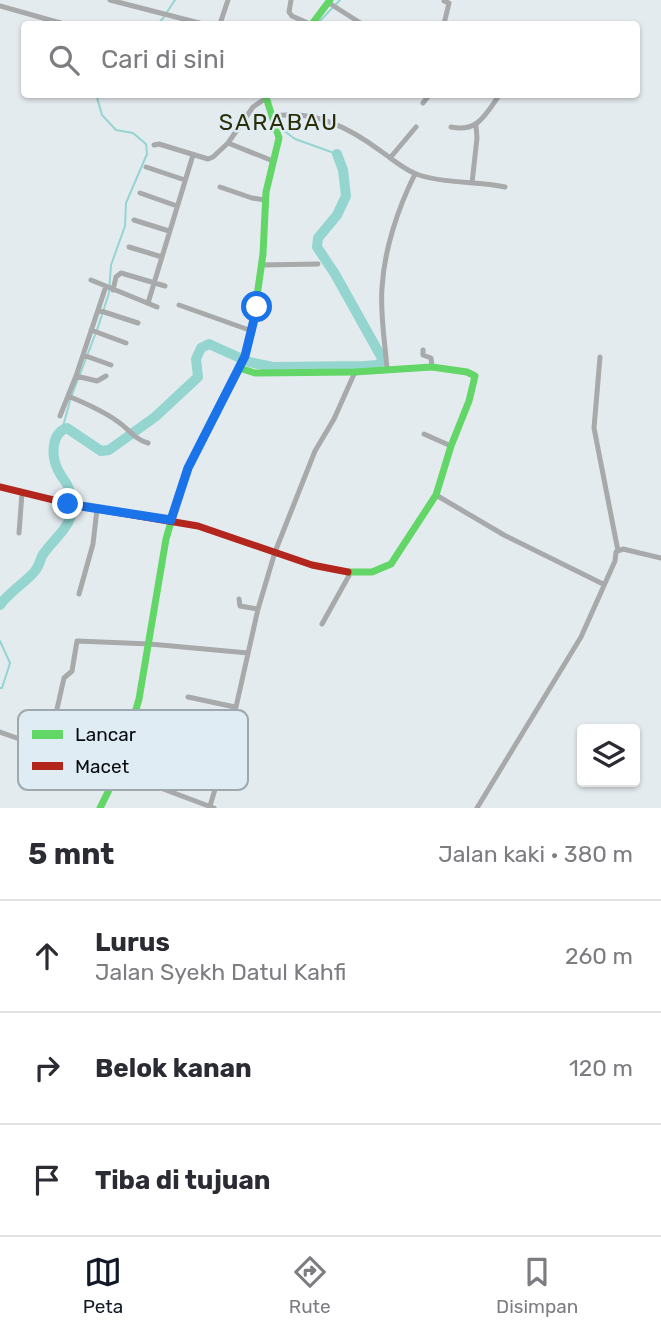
<!DOCTYPE html>
<html lang="id">
<head>
<meta charset="utf-8">
<style>
	:root { --surface:#fff; --page:#f7f7f7; --text:#2b2b33; --muted:#7c7c81; --line:#e1e1e2; --accent:#111827 }
	body { margin:0; font-family:Rubik,sans-serif; background:var(--page); color:var(--text) }
	.controls { position:absolute; right:21px; bottom:21px; display:grid; overflow:hidden; border-radius:7px; box-shadow:0 2px 5px #0004 }
	.controls button { width:63px; height:63px; display:grid; place-items:center; padding:0; border:0; border-bottom:2px solid var(--line); background:var(--surface); color:var(--text); font:35px sans-serif }
	.stop { position:absolute; width:21px; height:21px; margin:-16px; border:5px solid #1a73e8; border-radius:50%; background:#fff }
	.stop.end { background:#1a73e8; border-color:#fff; box-shadow:0 2px 7px #0008 }
	.list { margin:0; padding:0; list-style:none }
	h2 { display:flex; justify-content:space-between; align-items:center; height:91px; margin:0; padding:0 28px; font-size:30px }
	h2 small { font-size:23px; font-weight:400; color:var(--muted) }
	.list li { display:grid; grid-template-columns:46px 1fr auto; gap:21px; align-items:center; box-sizing:border-box; height:112px; padding:0 28px; border-top:2px solid var(--line) }
	.list b { display:block; font-size:26px; white-space:nowrap }
	.list p { margin:0; font-size:23px; white-space:nowrap; color:var(--muted) }
	.list em { font-size:23px; font-style:normal; color:var(--muted) }
	.icon { flex:none; width:38px; height:38px; fill:none; stroke:currentColor; stroke-width:2; stroke-linecap:round; stroke-linejoin:round }
	.map { position:relative; flex:none; width:661px; height:808px; overflow:hidden }
	.search { position:absolute; background:var(--surface); box-shadow:0 2px 5px #0004; left:21px; right:21px; top:21px; height:77px; display:flex; align-items:center; gap:18px; box-sizing:border-box; padding:0 24px; border-radius:7px; color:var(--muted); font-size:26px }
	.sheet { height:427px; background:var(--surface) }
	nav { display:flex; justify-content:space-around; align-items:center; box-sizing:border-box; height:98px; border-top:2px solid var(--line); background:var(--surface); font-size:19px; color:var(--muted) }
	nav a { display:grid; justify-items:center; gap:4px }
	nav .on { color:var(--accent) }
	.map>svg:first-child { display:block }
	.lines { fill:none; stroke-linecap:round; stroke-linejoin:round }
	.stream { stroke:#94d5d0; stroke-width:2 }
	.river { stroke:#94d5d0; stroke-width:10 }
	.street { stroke:#a7a9aa; stroke-width:5 }
	.fast { stroke:#63d668; stroke-width:7 }
	.jam { stroke:#b3261e; stroke-width:7 }
	.route { stroke:#1a73e8; stroke-width:9 }
	.labels { text-anchor:middle; dominant-baseline:central; stroke-width:5; stroke-linejoin:round; paint-order:stroke }
	.quarter-label { font-size:23px; letter-spacing:2px; fill:#2c2f05; stroke:#dfecf4 }
	.key { fill:#dfecf4; stroke:#9ea9af; stroke-width:2 }
	.key-label { font-size:19px; fill:#080c0f }
</style>
</head>
<body>
<div class="map">
<svg width="661" height="808" viewBox="0 0 661 808">
	<rect width="100%" height="100%" fill="#e4ebef"/>
	<g class="lines">
		<!-- stream -->
		<path class="stream" d="M 167,12 L 175,0
			M 158,24 L 164,17
			M 317,24 L 340,0
			M 96,94 L 102,115 L 116,130 L 133,133 L 146,144 L 147,154 L 126,203 L 125,226 L 111,265 L 109,293 L 97,330
			M 279,127 L 295,139 L 337,154
			M 72,395 L 95,335
			M 62,430 L 70,401
			M 0,641 L 10,663 L 2,688 L 0,688"/>
		<!-- river -->
		<path class="river" d="M 0,605 C 10,591 24,584 35,571 C 39,566 40,561 42,556 C 51,541 70,529 72,510 C 72,503 72,495 69,489 C 67,482 61,477 58,470 C 51,456 51,433 67,428 L 101,451 L 109,450 L 155,417 L 198,377 L 196,359 L 201,348 L 209,344 L 249,362 L 273,367 L 364,366 L 378,365 L 383,360 L 335,274 L 317,247 L 318,238 L 337,215 L 346,196 L 343,170 L 337,154"/>
		<!-- street -->
		<path class="street" d="M 110,0 L 203,24
			M 291,0 L 289,12 L 292,16 L 310,24
			M 444,1 L 449,3 L 444,24
			M 329,3 L 362,24
			M 0,6 L 64,24
			M 220,24 L 228,0
			M 423,103 L 430,94
			M 271,117 C 312,108 350,128 382,152 C 394,160 404,170 419,175 C 446,184 477,181 505,187
			M 451,127 C 478,133 486,114 500,94
			M 228,143 L 253,107 L 265,99
			M 154,145 L 159,144 L 208,159 L 213,157 L 228,143 L 273,161
			M 390,158 L 416,127
			M 146,167 L 185,180
			M 472,183 L 477,138 L 476,126
			M 220,187 L 252,198 L 265,200
			M 140,193 L 177,206
			M 134,220 L 169,231
			M 129,247 L 162,257
			M 261,265 L 318,264
			M 91,280 L 157,307
			M 113,290 L 116,277 L 121,273 L 165,286
			M 148,303 L 193,155
			M 179,305 L 252,331
			M 98,310 L 138,323
			M 91,330 L 126,343
			M 423,350 L 423,355 L 431,358 L 432,367
			M 83,355 L 111,365
			M 600,357 L 594,428 L 618,551
			M 387,369 C 385,342 380,315 382,288 C 384,250 398,208 415,174
			M 76,376 L 97,381 L 106,376
			M 68,396 C 85,403 103,411 117,421 C 129,429 134,439 148,443
			M 60,416 L 76,376 L 106,286
			M 424,434 L 451,446
			M 436,495 L 504,535 L 603,584
			M 19,533 L 22,493
			M 79,594 L 93,544 L 97,509
			M 239,599 L 240,606 L 258,609
			M 322,624 L 351,572
			M 188,697 L 235,707
			M 0,732 L 48,749 L 120,766
			M 48,749 L 64,678 L 72,671 L 77,641 L 150,644 L 248,653
			M 118,772 L 214,808
			M 210,806 L 225,756 L 258,609 L 275,552 L 315,451 L 334,419 L 355,372
			M 477,808 L 581,637 L 615,561 L 616,552 L 623,549 L 661,558"/>
		<!-- fast -->
		<path class="fast" d="M 312,24 L 330,0
			M 239,368 L 255,373 L 355,372 L 432,367 L 467,372 L 475,376 L 469,401 L 451,446 L 436,495 L 391,564 L 372,572 L 348,572
			M 100,808 L 118,772 L 139,699 L 166,539 L 177,501 L 188,468 L 245,356 L 252,331 L 263,254 L 266,192 L 279,138 L 265,94"/>
		<!-- jam -->
		<path class="jam" d="M 0,487 L 74,505 L 198,526 L 312,565 L 348,572"/>
	</g>
	<g class="lines">
		<!-- route -->
		<path class="route" d="M 68,504 L 171,520 L 188,468 L 245,356 L 257,307"/>
	</g>
	<g class="labels">
		<!-- quarter labels -->
		<g class="quarter-label">
			<text x="279" y="122">SARABAU</text>
		</g>
	</g>
	<!-- legend -->
	<rect x="18" y="710" width="230" height="80" rx="10" class="key"/>
	<rect x="32" y="730" width="31" height="9" fill="#63d668"/>
	<rect x="32" y="762" width="31" height="8" fill="#b3261e"/>
	<g class="key-label">
		<text x="75" y="741">Lancar</text>
		<text x="75" y="773">Macet</text>
	</g>
</svg>
<div class="controls">
<button><svg class="icon" aria-label="layers" viewBox="0 0 24 24"><path d="M12 4l9 5-9 5-9-5zM3 14l9 5 9-5"/></svg></button>
</div>
<div class="stop" style="left:257px;top:307px"></div>
<div class="stop end" style="left:68px;top:504px"></div>
<div class="search"><svg class="icon" aria-label="search" viewBox="0 0 24 24"><circle cx="10" cy="10" r="6"/><path d="M15 15l6 6"/></svg>Cari di sini</div>
</div>
<section class="sheet">
<h2>5 mnt<small>Jalan kaki · 380 m</small></h2>
<ul class="list">
<li><svg class="icon" aria-label="ahead" viewBox="0 0 24 24"><path d="M12 20V5M6 11l6-6 6 6"/></svg><div><b>Lurus</b><p>Jalan Syekh Datul Kahfi</p></div><em>260 m</em></li>
<li><svg class="icon" aria-label="right" viewBox="0 0 24 24"><path d="M7 20v-9h11M14 6l5 5-5 5"/></svg><div><b>Belok kanan</b></div><em>120 m</em></li>
<li><svg class="icon" aria-label="arrive" viewBox="0 0 24 24"><path d="M6 21V4h12l-3 4 3 4H6"/></svg><div><b>Tiba di tujuan</b></div></li>
</ul>
</section>
<nav>
<a class="on"><svg class="icon" aria-label="map" viewBox="0 0 24 24"><path d="M3 6l6-2 6 2 6-2v14l-6 2-6-2-6 2zM9 4v14M15 6v14"/></svg>Peta</a>
<a><svg class="icon" aria-label="directions" viewBox="0 0 24 24"><path d="M12 3l9 9-9 9-9-9zM9 14v-3h6M13 9l2 2-2 2"/></svg>Rute</a>
<a><svg class="icon" aria-label="saved" viewBox="0 0 24 24"><path d="M7 4h10v16l-5-4-5 4z"/></svg>Disimpan</a>
</nav>
</body>
</html>
